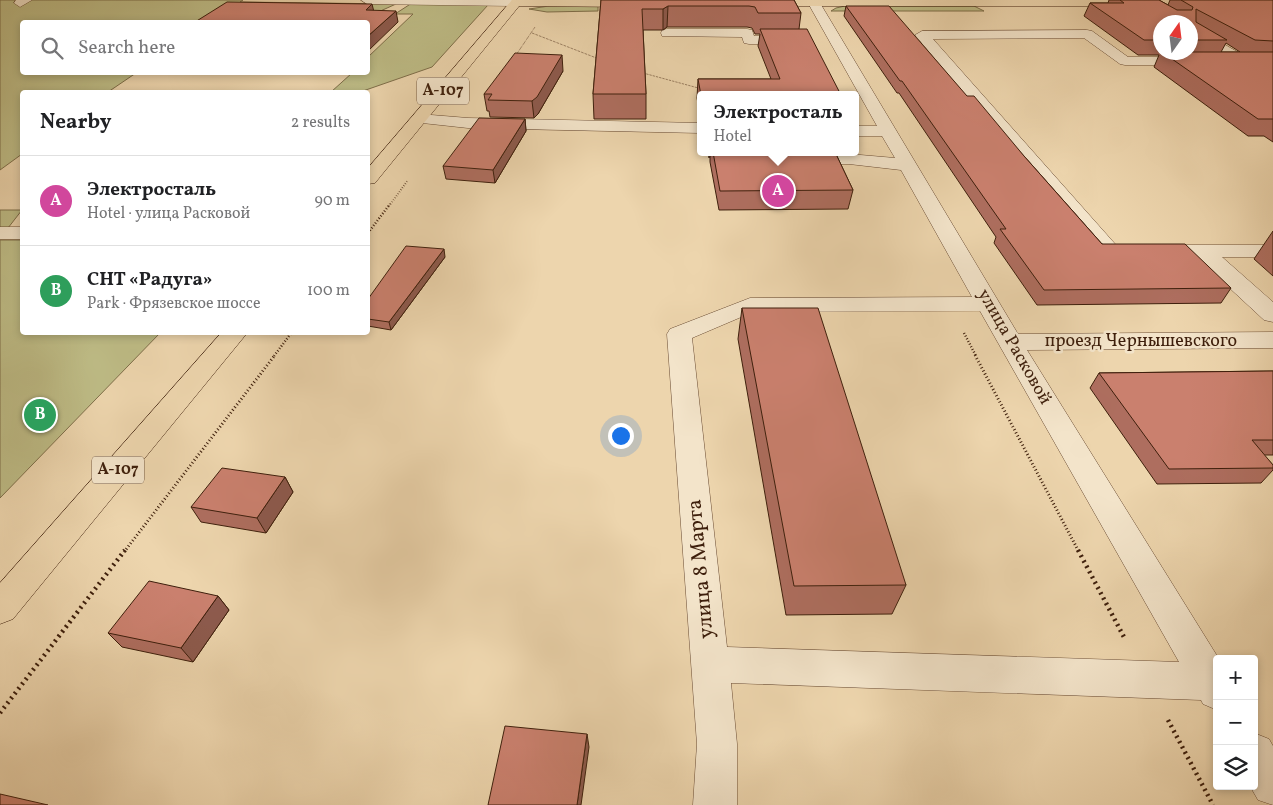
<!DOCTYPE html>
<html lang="en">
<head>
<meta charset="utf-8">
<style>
	:root { --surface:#fff; --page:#f2f2f2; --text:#202124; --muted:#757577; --line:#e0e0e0; --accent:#8f2418 }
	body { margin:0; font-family:Vollkorn,serif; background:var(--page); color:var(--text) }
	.controls { position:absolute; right:15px; bottom:15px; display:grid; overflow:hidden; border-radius:5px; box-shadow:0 2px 8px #0003 }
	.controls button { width:45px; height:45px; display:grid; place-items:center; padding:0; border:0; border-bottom:1px solid var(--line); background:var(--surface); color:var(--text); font:25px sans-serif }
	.compass { position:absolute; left:1153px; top:15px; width:45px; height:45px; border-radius:50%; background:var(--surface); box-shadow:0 2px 8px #0003; rotate:14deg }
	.you { position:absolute; left:620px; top:435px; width:18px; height:18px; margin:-12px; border:4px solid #fff; border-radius:50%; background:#1a73e8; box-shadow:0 0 0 8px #1a73e833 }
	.badge { display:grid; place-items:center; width:32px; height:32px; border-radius:50%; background:var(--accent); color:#fff; font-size:16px; font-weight:700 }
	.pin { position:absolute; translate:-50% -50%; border:2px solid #fff; box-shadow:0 1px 5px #0006 }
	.popup { position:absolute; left:697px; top:91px; width:162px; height:65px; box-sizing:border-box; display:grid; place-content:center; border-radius:5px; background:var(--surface); filter:drop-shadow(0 1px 4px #0005); font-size:16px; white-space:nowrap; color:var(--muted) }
	.popup b { font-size:19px; color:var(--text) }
	.popup::after { content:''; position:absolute; left:50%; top:100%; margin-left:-10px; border:10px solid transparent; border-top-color:var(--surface) }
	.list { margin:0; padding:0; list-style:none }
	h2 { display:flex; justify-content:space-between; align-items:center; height:65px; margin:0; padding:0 20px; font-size:21px }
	h2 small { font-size:16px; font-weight:400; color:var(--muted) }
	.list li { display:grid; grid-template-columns:32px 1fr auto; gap:15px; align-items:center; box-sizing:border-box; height:90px; padding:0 20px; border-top:1px solid var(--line) }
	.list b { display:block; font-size:19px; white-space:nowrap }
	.list p { margin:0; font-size:16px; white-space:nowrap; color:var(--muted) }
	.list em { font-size:16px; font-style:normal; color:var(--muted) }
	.icon { flex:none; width:28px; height:28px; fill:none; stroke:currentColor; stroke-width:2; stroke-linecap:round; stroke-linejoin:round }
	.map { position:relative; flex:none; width:1273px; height:805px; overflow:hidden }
	.search { position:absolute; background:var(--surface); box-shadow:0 2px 8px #0003; left:20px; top:20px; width:350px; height:55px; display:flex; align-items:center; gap:12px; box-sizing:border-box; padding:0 18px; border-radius:5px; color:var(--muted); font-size:19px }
	.panel { position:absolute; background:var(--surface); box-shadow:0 2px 8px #0003; left:20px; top:90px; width:350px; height:245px; border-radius:5px }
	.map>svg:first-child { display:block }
	.green { fill:#bebc86; stroke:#7e6e49 }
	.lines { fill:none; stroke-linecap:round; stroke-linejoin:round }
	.minor-casing { stroke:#6a4c34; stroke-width:1 }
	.major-casing { stroke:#3e1f0c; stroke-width:1 }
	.highway-casing { stroke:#3e1f0c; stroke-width:1 }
	.path-far4 { stroke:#3e1f0c; stroke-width:1; stroke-dasharray:0.5 1; stroke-linecap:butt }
	.path-far3 { stroke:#3e1f0c; stroke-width:2; stroke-dasharray:0.5 2; stroke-linecap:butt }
	.path-far2 { stroke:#3e1f0c; stroke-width:2.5; stroke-dasharray:1 2; stroke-linecap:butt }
	.path-far1 { stroke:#3e1f0c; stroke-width:3; stroke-dasharray:1 2.5; stroke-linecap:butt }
	.path { stroke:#3e1f0c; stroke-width:4.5; stroke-dasharray:2 4; stroke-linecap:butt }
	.minor { fill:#f3e4ca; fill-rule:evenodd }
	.major { fill:#edd5ad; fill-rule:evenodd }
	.highway { fill:#edd5ad; fill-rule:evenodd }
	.wall { fill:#ae6e5f; stroke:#3e1f0c; fill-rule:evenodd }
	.shaded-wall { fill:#8d5a4d; stroke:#3e1f0c }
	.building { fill:#ca806e; stroke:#3e1f0c }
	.labels { text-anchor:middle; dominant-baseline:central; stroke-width:5; stroke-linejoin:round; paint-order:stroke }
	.shield { fill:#f3e4ca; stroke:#745a45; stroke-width:1 }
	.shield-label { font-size:16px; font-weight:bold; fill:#3e1f0c }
	.street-label { font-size:18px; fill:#3e1f0c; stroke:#f3e4ca }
	.near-street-label { font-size:21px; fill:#3e1f0c; stroke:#f3e4ca }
</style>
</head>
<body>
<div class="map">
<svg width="1273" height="805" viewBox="0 0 1273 805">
	<rect width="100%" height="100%" fill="#edd5ad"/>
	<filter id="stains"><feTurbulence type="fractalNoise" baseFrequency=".004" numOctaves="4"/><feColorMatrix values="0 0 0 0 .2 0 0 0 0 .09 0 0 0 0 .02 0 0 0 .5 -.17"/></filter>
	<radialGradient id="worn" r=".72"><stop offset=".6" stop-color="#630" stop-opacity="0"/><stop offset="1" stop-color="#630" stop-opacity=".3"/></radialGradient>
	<!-- green -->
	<path class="green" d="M 0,0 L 243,0 L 240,2 L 396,4 L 376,13 L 209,22 L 22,22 L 22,72 L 136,73 L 108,92 L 22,92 L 22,154 L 0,170 Z
		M 412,3 L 488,5 L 432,67 L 360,92 L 331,92 L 352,73 L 368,72 L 368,57 L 413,14 L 395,14 Z
		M 549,6 L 598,6 L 598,11 L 547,12 L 529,9 Z
		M 845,6 L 974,6 L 984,11 L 831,11 L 836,8 Z
		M 0,210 L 22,210 L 8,228 L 0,228 Z
		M 0,240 L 22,240 L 22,332 L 160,333 L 0,498 Z"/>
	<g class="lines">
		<!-- minor casing -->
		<g class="minor-casing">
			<path id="minor" d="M 16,0 L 32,0 L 20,7 L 14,3 Z
				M 361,0 L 522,0 L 523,2 L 517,6 L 367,4 Z
				M 810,0 L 816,0 L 820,3 L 1018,334 L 1273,332 L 1273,348 L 1027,350 L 1219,659 L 1217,659 L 1217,710 L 1203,704 L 1201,700 L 731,683 L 737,744 L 737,805 L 693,805 L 697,744 L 667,334 L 670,329 L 750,298 L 972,297 L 901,170 L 849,164 L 801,164 L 795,163 L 792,159 L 795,155 L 801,154 L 849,154 L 895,158 L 882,136 L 856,136 L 856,126 L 877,126 L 808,3 ZM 980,311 L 1179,662 L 727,647 L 692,338 L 753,312 Z
				M 1190,25 L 1273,72 L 1273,82 L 1190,35 Z
				M 667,29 L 747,29 L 752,30 L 754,36 L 797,36 L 804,40 L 797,44 L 749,44 L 744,43 L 742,37 L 662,36 L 661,33 L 662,30 Z
				M 1087,30 L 1092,31 L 1128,57 L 1194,57 L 1199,58 L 1201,61 L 1199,64 L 1194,65 L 1125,65 L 1120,64 L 1084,38 L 933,39 L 1116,245 L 1273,245 L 1273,257 L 1222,257 L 1273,302 L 1273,322 L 1264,320 L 1196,257 L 1110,257 L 1102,256 L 915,35 L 922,31 Z
				M 419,114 L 468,118 L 700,123 L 700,133 L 468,128 L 413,122 L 411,119 L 413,116 Z
				M 0,227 L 22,227 L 22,239 L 0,239 Z
				M 1254,733 L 1269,739 L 1273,746 L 1273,805 L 1258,800 L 1250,786 L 1254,786 Z"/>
		</g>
		<!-- major casing -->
		<g class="major-casing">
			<path id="major" d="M 512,0 L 641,0 L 645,3 L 639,7 L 517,6 L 513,4 L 511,2 Z
				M 755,0 L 1273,0 L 1273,6 L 760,6 L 756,4 L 754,2 Z"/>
		</g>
		<!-- highway casing -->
		<g class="highway-casing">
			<path id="highway" d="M 512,0 L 524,0 L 375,183 L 368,184 L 368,168 Z
				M 222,332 L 248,332 L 13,619 L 0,624 L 0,583 Z"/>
		</g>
		<!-- path-far4 -->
		<path class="path-far4" d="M 532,33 L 599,59
			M 516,55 L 535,27
			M 643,73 L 702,89"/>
		<!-- path-far3 -->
		<path class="path-far3" d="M 389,206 L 408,180"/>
		<!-- path-far2 -->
		<path class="path-far2" d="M 368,233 L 390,204
			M 964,333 L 976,356
			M 274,356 L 292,332"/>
		<!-- path-far1 -->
		<path class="path-far1" d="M 975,355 L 1079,552
			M 124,552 L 275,355"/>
		<!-- path -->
		<path class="path" d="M 1078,550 L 1125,639
			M 0,713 L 125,550
			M 1168,720 L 1213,805"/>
		<!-- minor -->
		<use href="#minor" class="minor"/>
		<!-- major -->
		<use href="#major" class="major"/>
		<!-- highway -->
		<use href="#highway" class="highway"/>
	</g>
	<!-- wall -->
	<path class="wall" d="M 601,0 L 794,0 L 801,13 L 799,29 L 841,95 L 700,95 L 700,115 L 697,98 L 698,79 L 771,79 L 758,46 L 760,34 L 755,34 L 752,28 L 747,27 L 667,27 L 663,30 L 643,30 L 646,94 L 646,119 L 594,119 L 593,94 Z
		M 1109,0 L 1159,0 L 1168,5 L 1170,0 L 1273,0 L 1273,142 L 1264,136 L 1248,136 L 1154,67 L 1159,55 L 1138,55 L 1084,16 L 1090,3 L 1108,3 ZM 1160,22 L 1190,22 L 1190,52 L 1160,52 ZM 1226,43 L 1240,52 L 1221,52 Z
		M 846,6 L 967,96 L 1024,156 L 1102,244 L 1231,288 L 1221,303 L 1037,305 L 994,243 L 996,237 L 899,93 L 897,93 L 844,16 Z
		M 563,71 L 538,114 L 534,118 L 490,117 L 489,111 L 487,111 L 484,94 Z
		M 525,119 L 526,131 L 495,183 L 446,179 L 443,166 Z
		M 708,152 L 835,152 L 853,190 L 848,209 L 719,210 L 710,162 L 710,156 L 709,158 Z
		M 1273,231 L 1273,276 L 1254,259 Z
		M 445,257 L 391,330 L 368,326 L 368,299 Z
		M 742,308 L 906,585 L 892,614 L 786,615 L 738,339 Z
		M 1273,371 L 1273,455 L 1264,455 L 1273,465 L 1273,470 L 1261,483 L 1157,484 L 1090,388 L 1099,373 Z
		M 285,477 L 293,492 L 266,533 L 201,522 L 191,507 Z
		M 218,596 L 229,610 L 193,662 L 122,647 L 108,633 Z"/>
	<!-- shaded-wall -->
	<path class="shaded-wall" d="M 372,4 L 375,16 L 366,10 Z
		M 668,6 L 667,27 L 663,30 L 663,9 Z
		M 396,11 L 398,22 L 368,51 L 368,36 Z
		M 562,55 L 563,71 L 538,114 L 534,118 L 532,101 Z
		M 525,119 L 526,131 L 495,183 L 493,170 Z
		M 444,249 L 445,257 L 391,330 L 389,322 Z
		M 285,477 L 293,492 L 266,533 L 257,518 Z
		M 218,596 L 229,610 L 193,662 L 181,648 Z
		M 587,734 L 589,747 L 581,805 L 577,805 Z"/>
	<!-- building -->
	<path class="building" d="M 601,0 L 794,0 L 801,13 L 758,13 L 755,7 L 749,6 L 668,6 L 663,9 L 642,9 L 646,94 L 593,94 Z
		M 1120,0 L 1159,0 L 1177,10 L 1192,10 L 1193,7 L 1181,0 L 1273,0 L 1273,41 L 1255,40 L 1196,9 L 1196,22 L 1227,40 L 1190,40 L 1190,22 L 1160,22 L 1160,40 L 1144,40 L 1090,3 L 1124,3 Z
		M 227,2 L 372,4 L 366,10 L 396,11 L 368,36 L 368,22 L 195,22 Z
		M 846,6 L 889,6 L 967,96 L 974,96 L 1024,156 L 1102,244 L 1185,244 L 1231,288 L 1044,290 L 1000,229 L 1006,229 L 902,81 L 900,81 Z
		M 760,29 L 807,29 L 841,95 L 701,95 L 698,79 L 780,79 Z
		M 1162,52 L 1273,52 L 1273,119 L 1258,119 Z
		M 515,53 L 562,55 L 537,97 L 532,101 L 488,100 L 492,94 L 484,94 Z
		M 479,118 L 525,119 L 493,170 L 443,166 Z
		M 713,152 L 835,152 L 853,190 L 720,191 Z
		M 406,246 L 444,249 L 389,322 L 368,319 L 368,299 Z
		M 742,308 L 818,308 L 906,585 L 794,586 Z
		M 1273,371 L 1273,440 L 1252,440 L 1273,465 L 1273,468 L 1169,469 L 1099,373 Z
		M 222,468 L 285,477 L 257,518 L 191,507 Z
		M 149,581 L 218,596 L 181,648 L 108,633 Z
		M 505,726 L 587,734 L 577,805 L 488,805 Z
		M 0,794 L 48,805 L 0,805 Z"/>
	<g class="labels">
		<!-- shield labels -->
		<g class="shield">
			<rect x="417" y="77.5" width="52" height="27" rx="4"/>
			<rect x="92" y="456.5" width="52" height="27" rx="4"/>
		</g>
		<g class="shield-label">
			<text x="443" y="91">А-107</text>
			<text x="118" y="470">А-107</text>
		</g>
		<!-- street labels -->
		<g class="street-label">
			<text x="1141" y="341">проезд Чернышевского</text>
			<text transform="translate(1014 347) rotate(60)">улица Расковой</text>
		</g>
		<!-- near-street labels -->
		<g class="near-street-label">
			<text transform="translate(701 569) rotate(-95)">улица 8 Марта</text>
		</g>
	</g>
	<rect width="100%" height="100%" filter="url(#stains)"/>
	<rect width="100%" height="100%" fill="url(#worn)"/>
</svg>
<div class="controls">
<button>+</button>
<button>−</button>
<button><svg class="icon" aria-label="layers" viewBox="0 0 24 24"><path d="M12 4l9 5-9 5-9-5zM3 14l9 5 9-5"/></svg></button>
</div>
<svg class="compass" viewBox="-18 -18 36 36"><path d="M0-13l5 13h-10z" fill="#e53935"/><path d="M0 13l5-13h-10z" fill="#757577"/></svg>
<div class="you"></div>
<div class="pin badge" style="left:778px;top:191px;background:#d1479c">A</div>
<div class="popup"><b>Электросталь</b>Hotel</div>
<div class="pin badge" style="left:40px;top:415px;background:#2e9e5b">B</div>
<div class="search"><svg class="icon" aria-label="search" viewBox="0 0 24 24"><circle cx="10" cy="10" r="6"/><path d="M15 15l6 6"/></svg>Search here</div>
<section class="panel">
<h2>Nearby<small>2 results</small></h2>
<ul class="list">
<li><span class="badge" style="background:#d1479c">A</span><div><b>Электросталь</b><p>Hotel · улица Расковой</p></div><em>90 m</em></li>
<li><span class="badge" style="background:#2e9e5b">B</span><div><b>СНТ «Радуга»</b><p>Park · Фрязевское шоссе</p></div><em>100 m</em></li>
</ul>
</section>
</div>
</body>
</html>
